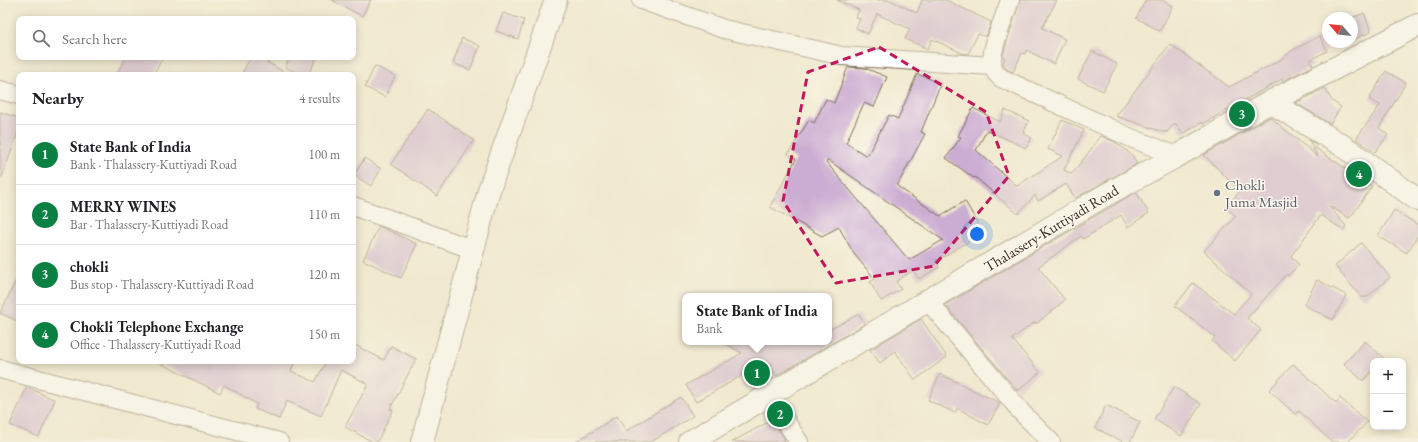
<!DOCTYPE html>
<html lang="en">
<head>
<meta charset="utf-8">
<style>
	:root { --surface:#fff; --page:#f2f2f2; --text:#202124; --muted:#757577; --line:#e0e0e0; --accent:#0b8043 }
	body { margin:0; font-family:"EB Garamond",serif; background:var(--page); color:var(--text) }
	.controls { position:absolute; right:12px; bottom:12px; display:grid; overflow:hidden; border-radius:8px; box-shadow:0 2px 10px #0003 }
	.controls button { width:36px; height:36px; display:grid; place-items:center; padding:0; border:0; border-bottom:1px solid var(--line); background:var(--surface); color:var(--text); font:20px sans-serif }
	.compass { position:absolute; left:1322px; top:12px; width:36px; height:36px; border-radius:50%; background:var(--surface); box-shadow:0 2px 10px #0003; rotate:298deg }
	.you { position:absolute; left:977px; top:234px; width:14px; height:14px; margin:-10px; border:3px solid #fff; border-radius:50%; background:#1a73e8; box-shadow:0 0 0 6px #1a73e833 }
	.badge { display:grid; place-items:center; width:26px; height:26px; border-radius:50%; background:var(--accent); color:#fff; font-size:13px; font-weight:700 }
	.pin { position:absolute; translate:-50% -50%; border:2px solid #fff; box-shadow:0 1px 4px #0006 }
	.popup { position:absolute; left:682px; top:293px; width:150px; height:52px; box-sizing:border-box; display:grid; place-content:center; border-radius:8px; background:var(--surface); filter:drop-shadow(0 1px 3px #0005); font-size:13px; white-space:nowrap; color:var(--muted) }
	.popup b { font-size:15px; color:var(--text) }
	.popup::after { content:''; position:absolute; left:50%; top:100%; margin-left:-8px; border:8px solid transparent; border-top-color:var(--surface) }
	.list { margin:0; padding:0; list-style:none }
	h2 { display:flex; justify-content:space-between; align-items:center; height:52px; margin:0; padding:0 16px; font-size:17px }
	h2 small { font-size:13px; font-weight:400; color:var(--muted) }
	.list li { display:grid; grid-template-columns:26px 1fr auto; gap:12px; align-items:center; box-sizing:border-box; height:60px; padding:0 16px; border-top:1px solid var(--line) }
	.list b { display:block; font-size:15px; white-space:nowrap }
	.list p { margin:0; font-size:13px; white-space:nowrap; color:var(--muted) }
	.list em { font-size:13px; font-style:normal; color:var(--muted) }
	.icon { flex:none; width:22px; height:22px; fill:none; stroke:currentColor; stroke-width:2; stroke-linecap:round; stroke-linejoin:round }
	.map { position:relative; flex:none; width:1418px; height:442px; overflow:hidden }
	.search { position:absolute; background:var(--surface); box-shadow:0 2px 10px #0003; left:16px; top:16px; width:340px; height:44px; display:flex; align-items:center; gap:10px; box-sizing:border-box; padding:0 14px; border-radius:8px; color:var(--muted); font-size:15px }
	.panel { position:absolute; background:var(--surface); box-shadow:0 2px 10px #0003; left:16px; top:72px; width:340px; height:292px; border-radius:8px }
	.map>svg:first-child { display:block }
	.building { fill:#cbacd2; fill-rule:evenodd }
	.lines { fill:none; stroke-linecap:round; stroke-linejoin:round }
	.minor-casing { stroke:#7b6d5c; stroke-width:20 }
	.secondary-casing { stroke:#7b6d5c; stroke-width:24 }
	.primary-casing { stroke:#7b6d5c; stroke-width:24 }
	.minor { stroke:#fff; stroke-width:18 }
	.secondary { stroke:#fff; stroke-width:22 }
	.primary { stroke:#fff; stroke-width:22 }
	.marked { fill:none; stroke:#c2185b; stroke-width:3; stroke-dasharray:8 5; stroke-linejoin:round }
	.worship-dot { fill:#6b7280; stroke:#fbf7ec; stroke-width:1.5 }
	.labels { text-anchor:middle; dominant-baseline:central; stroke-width:3; stroke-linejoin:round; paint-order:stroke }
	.worship-label { font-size:15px; fill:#5b616d; stroke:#fbf7ec; text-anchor:start }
	.street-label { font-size:15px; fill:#3b2a1e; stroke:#fbf7ec }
</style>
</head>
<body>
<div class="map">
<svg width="1418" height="442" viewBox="0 0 1418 442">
	<rect width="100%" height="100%" fill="#fbf7ec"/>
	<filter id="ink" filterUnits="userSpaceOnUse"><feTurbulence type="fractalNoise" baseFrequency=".025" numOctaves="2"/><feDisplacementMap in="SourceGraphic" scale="8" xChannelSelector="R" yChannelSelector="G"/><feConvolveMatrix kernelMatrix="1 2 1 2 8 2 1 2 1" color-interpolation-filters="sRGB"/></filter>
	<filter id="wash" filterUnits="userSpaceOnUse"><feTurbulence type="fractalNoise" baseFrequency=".012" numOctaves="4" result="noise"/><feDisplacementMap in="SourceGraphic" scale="16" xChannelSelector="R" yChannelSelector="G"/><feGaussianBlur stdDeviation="0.9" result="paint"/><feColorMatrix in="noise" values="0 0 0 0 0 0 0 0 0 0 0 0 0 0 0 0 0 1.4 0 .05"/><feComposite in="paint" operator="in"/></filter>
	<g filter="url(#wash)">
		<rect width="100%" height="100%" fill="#f1e9cf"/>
		<g id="blocks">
			<!-- building -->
			<path class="building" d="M 332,0 L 371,0 L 362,16 Z
				M 837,0 L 890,0 L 917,13 L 922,0 L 946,0 L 991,22 L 986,37 L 978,34 L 968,54 L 962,53 L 932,39 L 928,49 L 905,39 L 910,29 L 877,14 L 868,34 L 856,28 L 860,19 L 856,17 L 859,10 Z
				M 1020,0 L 1057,0 L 1042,28 L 1065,39 L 1054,64 L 1026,50 L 1025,54 L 1022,53 L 1013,72 L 1007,69 L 1004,65 L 1003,62 L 1005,58 L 1003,57 L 1003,55 Z
				M 1146,0 L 1162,0 L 1173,6 L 1160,31 L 1136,18 Z
				M 503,13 L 524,20 L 518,39 L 496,31 Z
				M 1364,13 L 1371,32 L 1352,40 L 1352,18 Z
				M 1320,36 L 1327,51 L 1310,60 L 1313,66 L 1283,81 L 1282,79 L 1203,124 L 1202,122 L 1183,134 L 1175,123 L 1167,132 L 1163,132 L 1116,116 L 1170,44 L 1229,87 L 1280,60 L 1293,50 Z
				M 462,38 L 480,46 L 470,70 L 453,63 Z
				M 1092,51 L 1117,64 L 1103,91 L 1078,79 Z
				M 126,57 L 163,57 L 153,75 L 116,75 Z
				M 251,57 L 258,57 L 289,75 L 241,75 Z
				M 290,57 L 317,57 L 308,75 L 302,75 L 285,67 Z
				M 375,66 L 395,76 L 385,97 L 365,87 Z
				M 848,67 L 865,68 L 887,77 L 874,107 L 864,103 L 846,143 L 867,156 L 889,115 L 898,119 L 917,74 L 941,83 L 921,132 L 925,134 L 897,186 L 940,216 L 965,201 L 983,233 L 936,261 L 939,267 L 919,279 L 913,270 L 896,282 L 901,289 L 881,301 L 870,282 L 875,279 L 854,254 L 839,227 L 822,236 L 770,207 L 796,159 L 788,154 L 809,120 L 814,123 L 826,99 L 834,103 ZM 828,160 L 943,240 L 909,260 L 826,162 Z
				M 1386,71 L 1406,83 L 1379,128 L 1388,135 L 1375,152 L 1356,139 L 1380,105 L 1369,99 Z
				M 1325,88 L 1332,101 L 1341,107 L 1330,124 L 1296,103 Z
				M 973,108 L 1000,122 L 1005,110 L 1029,121 L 1023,133 L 1032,138 L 1026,148 L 987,130 L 976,150 L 1017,186 L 1063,156 L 1048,149 L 1062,120 L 1084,130 L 1064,170 L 1072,174 L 1101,136 L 1115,142 L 1132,155 L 1137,164 L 1075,198 L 1066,184 L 1038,201 L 1035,195 L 1018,214 L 975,177 L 974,178 L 946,158 L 961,137 L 958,136 Z
				M 428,109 L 474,140 L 437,196 L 391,164 Z
				M 0,112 L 19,118 L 19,129 L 2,177 L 0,177 Z
				M 1270,117 L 1318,157 L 1309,140 L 1317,145 L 1315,148 L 1372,186 L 1353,214 L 1349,218 L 1329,206 L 1346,226 L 1343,230 L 1321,215 L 1291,256 L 1299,265 L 1288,276 L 1287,274 L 1247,318 L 1261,330 L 1235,361 L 1212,341 L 1215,337 L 1175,306 L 1193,283 L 1234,314 L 1251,294 L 1204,251 L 1236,216 L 1226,208 L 1240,191 L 1204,155 Z
				M 365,158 L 381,169 L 371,186 L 354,175 Z
				M 1136,192 L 1149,213 L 1128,227 L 1121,215 L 1083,239 L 1081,236 L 1038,267 L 1065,300 L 1036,324 L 1035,322 L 1012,339 L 1040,372 L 1018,391 L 945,305 Z
				M 1394,210 L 1418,225 L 1418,235 L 1407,253 L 1378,236 Z
				M 379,226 L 417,244 L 401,278 L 363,260 Z
				M 1361,243 L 1390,277 L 1367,297 L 1361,297 L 1335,266 Z
				M 19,275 L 19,322 L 0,313 Z
				M 1317,280 L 1346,295 L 1333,320 L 1304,305 Z
				M 859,314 L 865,324 L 776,376 L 767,360 L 745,378 L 743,375 L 696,402 L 686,385 L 742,353 L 723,342 L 829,342 L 829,330 Z
				M 921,319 L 947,357 L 915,380 L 895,351 L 880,363 L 870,350 Z
				M 1365,341 L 1387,361 L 1373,361 L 1373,370 L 1363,381 L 1344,364 Z
				M 353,344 L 384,360 L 391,346 L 416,359 L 390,409 L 393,410 L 377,442 L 373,442 L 345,427 L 368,384 L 341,370 L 321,416 L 287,401 L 279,419 L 255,409 L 257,404 L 224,385 L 220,393 L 156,361 L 295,361 L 291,371 L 315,382 L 326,362 L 324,361 L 353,361 Z
				M 1293,364 L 1336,403 L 1340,398 L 1367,422 L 1348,442 L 1332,442 L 1299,411 L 1295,414 L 1269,390 Z
				M 940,374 L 1000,403 L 988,425 L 957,408 L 955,413 L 928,400 Z
				M 27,387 L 55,400 L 39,437 L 10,425 Z
				M 1174,387 L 1201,404 L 1181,436 L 1154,419 Z
				M 681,397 L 693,416 L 651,442 L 576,442 L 617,416 L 626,431 Z
				M 1106,405 L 1140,422 L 1130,442 L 1124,442 L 1095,428 Z
				M 772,420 L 785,440 L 781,442 L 732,442 Z"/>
		</g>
	</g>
	<g filter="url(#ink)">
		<use href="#blocks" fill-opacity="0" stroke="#7b6d5c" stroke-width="1"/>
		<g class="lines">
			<!-- minor casing -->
			<g class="minor-casing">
				<path id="minor" d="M 641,0 L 724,29 L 842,56 L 992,66
					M 1010,0 C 1005,17 988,52 993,68 C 995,72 997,75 1001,78 L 1131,138 L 1177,156
					M 0,90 L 19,95
					M 353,206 L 474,250
					M 928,301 L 1023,414 L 1051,442
					M 0,369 L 279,442
					M 769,395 L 799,442"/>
			</g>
			<!-- secondary casing -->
			<g class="secondary-casing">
				<path id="secondary" d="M 1270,102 L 1343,146 L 1418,200
					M 422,442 L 489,190 L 556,0"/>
			</g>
			<!-- primary casing -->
			<g class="primary-casing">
				<path id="primary" d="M 690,442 L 1102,197 L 1177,156 L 1270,102 L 1418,25"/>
			</g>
			<!-- minor -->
			<use href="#minor" class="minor"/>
			<!-- secondary -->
			<use href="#secondary" class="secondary"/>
			<!-- primary -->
			<use href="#primary" class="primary"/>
		</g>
	</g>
	<!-- marked area -->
	<path d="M0 0H1418V442H0ZM 879,47 L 986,112 L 1009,176 L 934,266 L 836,283 L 783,201 L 808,72 Z" fill="#f1e9cf" fill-opacity=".55" fill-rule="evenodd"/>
	<path class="marked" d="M 879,47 L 986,112 L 1009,176 L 934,266 L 836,283 L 783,201 L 808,72 Z"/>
	<!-- markers -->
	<circle class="worship-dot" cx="1217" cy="193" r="4"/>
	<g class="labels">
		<!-- worship labels -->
		<g class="worship-label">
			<text x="1225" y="184">Chokli<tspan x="1225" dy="17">Juma Masjid</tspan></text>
		</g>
		<!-- street labels -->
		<g class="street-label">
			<text transform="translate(1051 228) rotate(-31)">Thalassery-Kuttiyadi Road</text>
		</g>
	</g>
</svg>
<div class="controls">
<button>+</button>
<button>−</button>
</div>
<svg class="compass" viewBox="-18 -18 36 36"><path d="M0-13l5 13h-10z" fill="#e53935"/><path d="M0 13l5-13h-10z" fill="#757577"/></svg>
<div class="you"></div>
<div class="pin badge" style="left:757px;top:373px">1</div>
<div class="popup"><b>State Bank of India</b>Bank</div>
<div class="pin badge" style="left:780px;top:414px">2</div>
<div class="pin badge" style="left:1242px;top:114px">3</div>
<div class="pin badge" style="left:1359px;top:174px">4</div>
<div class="search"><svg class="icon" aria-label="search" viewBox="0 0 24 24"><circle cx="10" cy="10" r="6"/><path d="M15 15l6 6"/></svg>Search here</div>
<section class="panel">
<h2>Nearby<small>4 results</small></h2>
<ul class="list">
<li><span class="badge">1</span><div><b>State Bank of India</b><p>Bank · Thalassery-Kuttiyadi Road</p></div><em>100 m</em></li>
<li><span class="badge">2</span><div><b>MERRY WINES</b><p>Bar · Thalassery-Kuttiyadi Road</p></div><em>110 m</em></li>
<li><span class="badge">3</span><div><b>chokli</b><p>Bus stop · Thalassery-Kuttiyadi Road</p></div><em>120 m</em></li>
<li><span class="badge">4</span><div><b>Chokli Telephone Exchange</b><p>Office · Thalassery-Kuttiyadi Road</p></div><em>150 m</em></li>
</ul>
</section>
</div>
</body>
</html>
